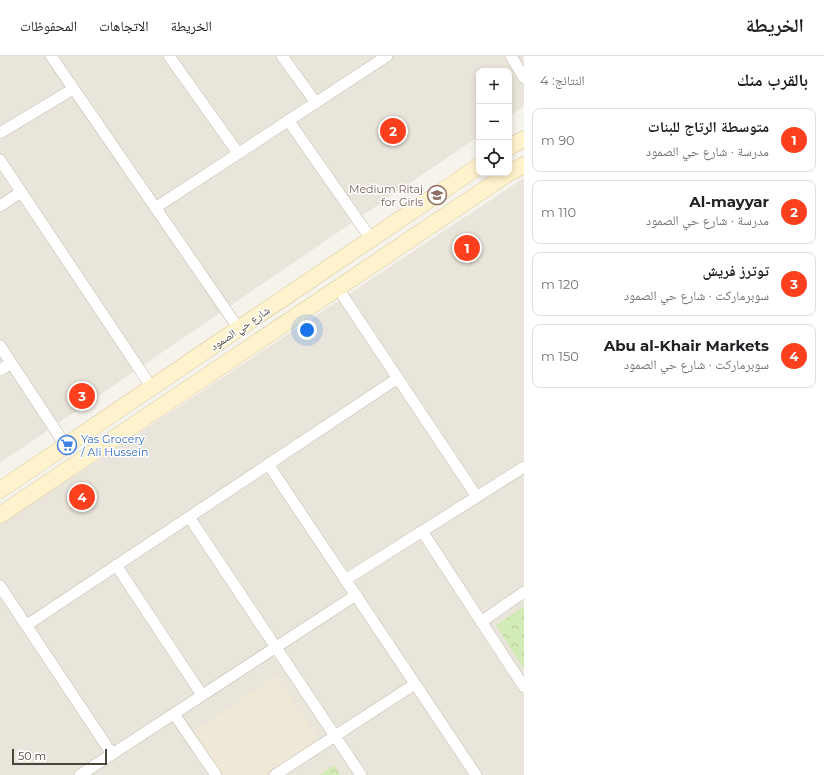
<!DOCTYPE html>
<html lang="ar">
<head>
<meta charset="utf-8">
<style>
	:root { --surface:#fff; --page:#f2f2f2; --text:#202124; --muted:#757577; --line:#e0e0e0; --accent:#fc3f1d }
	body { margin:0; font-family:Montserrat,"Noto Naskh Arabic",sans-serif; background:var(--page); color:var(--text); direction:rtl }
	.controls { position:absolute; right:12px; top:12px; display:grid; overflow:hidden; border-radius:8px; box-shadow:0 2px 6px #0003 }
	.controls button { width:36px; height:36px; display:grid; place-items:center; padding:0; border:0; border-bottom:1px solid var(--line); background:var(--surface); color:var(--text); font:20px sans-serif }
	.scale { position:absolute; left:12px; bottom:10px; width:95px; box-sizing:border-box; padding-left:4px; border:2px solid #4b4439; border-top:0; font-size:11px; line-height:14px; white-space:nowrap; color:#4b4439; -webkit-text-stroke:3px #fff; paint-order:stroke }
	.you { position:absolute; left:307px; top:274px; width:14px; height:14px; margin:-10px; border:3px solid #fff; border-radius:50%; background:#1a73e8; box-shadow:0 0 0 6px #1a73e833 }
	.badge { display:grid; place-items:center; width:26px; height:26px; border-radius:50%; background:var(--accent); color:#fff; font-size:13px; font-weight:700 }
	.pin { position:absolute; translate:-50% -50%; border:2px solid #fff; box-shadow:0 1px 4px #0006 }
	.list { margin:0; padding:0; list-style:none }
	h2 { display:flex; justify-content:space-between; align-items:center; height:52px; margin:0; padding:0 16px; font-size:17px }
	h2 small { font-size:13px; font-weight:400; color:var(--muted) }
	.list li { display:grid; grid-template-columns:26px 1fr auto; gap:12px; align-items:center; box-sizing:border-box; height:64px; margin:0 8px 8px; padding:0 8px; border:1px solid var(--line); border-radius:8px }
	.list b { display:block; font-size:15px; white-space:nowrap }
	.list p { margin:0; font-size:13px; white-space:nowrap; color:var(--muted) }
	.list em { font-size:13px; font-style:normal; color:var(--muted) }
	.icon { flex:none; width:22px; height:22px; fill:none; stroke:currentColor; stroke-width:2; stroke-linecap:round; stroke-linejoin:round }
	.map { position:relative; flex:none; width:524px; height:719px; overflow:hidden; direction:ltr }
	header { display:flex; align-items:center; gap:24px; box-sizing:border-box; height:56px; padding:0 20px; background:var(--surface); border-bottom:1px solid var(--line) }
	header strong { font-size:19px }
	nav { display:flex; gap:22px; margin-inline-start:auto; font-size:14px }
	main { display:flex }
	aside { flex:1; background:var(--surface) }
	.map>svg:first-child { display:block }
	.residential { fill:#eae5da }
	.education { fill:#efe8d6 }
	.forest { fill:url(#forest-crowns) }
	.lines { fill:none; stroke-linecap:round; stroke-linejoin:round }
	.street-casing { stroke:#c2bbae; stroke-width:12 }
	.secondary-casing { stroke:#d6c79b; stroke-width:17 }
	.street { stroke:#fff; stroke-width:11 }
	.secondary { stroke:#fff3cd; stroke-width:16 }
	.labels { text-anchor:middle; dominant-baseline:central; stroke-width:3; stroke-linejoin:round; paint-order:stroke }
	.education-label { font-size:11px; fill:#785e54; stroke:#fff; text-anchor:end }
	.street-label { font-size:11px; fill:#4b4439; stroke:#fff }
	.shop-label { font-size:11px; fill:#366cbe; stroke:#fff; text-anchor:start }
</style>
</head>
<body>
<header>
<strong>الخريطة</strong>
<nav><a>الخريطة</a><a>الاتجاهات</a><a>المحفوظات</a></nav>
</header>
<main>
<aside>
<h2>بالقرب منك<small>النتائج: 4</small></h2>
<ul class="list">
<li><span class="badge">1</span><div><b>متوسطة الرتاج للبنات</b><p>مدرسة · شارع حي الصمود</p></div><em>90 m</em></li>
<li><span class="badge">2</span><div><b>Al-mayyar</b><p>مدرسة · شارع حي الصمود</p></div><em>110 m</em></li>
<li><span class="badge">3</span><div><b>توترز فريش</b><p>سوبرماركت · شارع حي الصمود</p></div><em>120 m</em></li>
<li><span class="badge">4</span><div><b>Abu al-Khair Markets</b><p>سوبرماركت · شارع حي الصمود</p></div><em>150 m</em></li>
</ul>
</aside>
<div class="map">
<svg width="524" height="719" viewBox="0 0 524 719">
	<defs>
		<pattern id="forest-crowns" width="20" height="18" patternUnits="userSpaceOnUse"><rect width="20" height="18" fill="#d2eab5"/><path d="M2 6a3 3 0 1 1 6 0M12 15a3 3 0 1 1 6 0" fill="none" stroke="#b6ca9c"/></pattern>
	</defs>
	<rect width="100%" height="100%" fill="#f6f3ec"/>
	<!-- residential -->
	<path class="residential" d="M 0,0 L 524,0 L 524,50 L 509,60 L 509,15 L 479,15 L 479,80 L 0,407 Z
		M 524,122 L 524,719 L 0,719 L 0,469 Z"/>
	<!-- education -->
	<path class="education" d="M 276,620 L 319,684 L 268,719 L 223,719 L 193,676 Z"/>
	<!-- forest -->
	<path class="forest" d="M 524,550 L 524,613 L 496,569 Z
		M 334,709 L 340,719 L 319,719 Z"/>
	<g class="lines">
		<!-- street casing -->
		<g class="street-casing">
			<path id="street" d="M 51,0 L 239,273
				M 169,0 L 238,97
				M 282,0 L 316,47
				M 511,0 L 524,22
				M 288,64 L 371,183
				M 0,77 L 73,33
				M 0,104 L 152,332
				M 0,150 L 21,136
				M 155,152 L 387,0
				M 337,231 L 477,441
				M 0,290 L 66,390
				M 0,314 L 11,307
				M 268,408 L 476,719
				M 189,461 L 361,719
				M 422,475 L 524,631
				M 116,509 L 202,639
				M 345,524 L 524,411
				M 0,530 L 112,698
				M 481,566 L 524,536
				M 27,569 L 398,322
				M 174,658 L 216,719
				M 80,719 L 356,539
				M 275,719 L 415,628"/>
		</g>
		<!-- secondary casing -->
		<g class="secondary-casing">
			<path id="secondary" d="M 509,91 L 524,83
				M 0,434 L 479,110
				M 0,459 L 509,117 L 524,109"/>
		</g>
		<!-- street -->
		<use href="#street" class="street"/>
		<!-- secondary -->
		<use href="#secondary" class="secondary"/>
	</g>
	<!-- icons -->
	<defs>
		<g id="school-ring" transform="scale(1)"><circle r="9.5" fill="#fff" stroke="#8d6e63" stroke-width="1.5"/><path d="M0-5L7-2L0 1L-7-2ZM-4 1L0 2.5L4 1V4Q0 6-4 4Z" fill="#8d6e63"/></g>
		<g id="supermarket-ring" transform="scale(1)"><circle r="9.5" fill="#fff" stroke="#3f7fe0" stroke-width="1.5"/><path d="M-6-5.5h2.5l.6 2H6L4.5 2H-2.5L-4.4-4H-6ZM-1.5 3.2a1.3 1.3 0 1 0 .1 0ZM3 3.2a1.3 1.3 0 1 0 .1 0Z" fill="#3f7fe0"/></g>
	</defs>
	<g fill-rule="evenodd">
		<use href="#school-ring" x="437" y="139"/>
		<use href="#supermarket-ring" x="67" y="389"/>
	</g>
	<g class="labels">
		<!-- education labels -->
		<g class="education-label">
			<text x="423" y="133">Medium Ritaj<tspan x="423" dy="13">for Girls</tspan></text>
		</g>
		<!-- street labels -->
		<g class="street-label">
			<text transform="translate(240 272) rotate(-34)">شارع حي الصمود</text>
		</g>
		<!-- shop labels -->
		<g class="shop-label">
			<text x="81" y="383">Yas Grocery<tspan x="81" dy="13">/ Ali Hussein</tspan></text>
		</g>
	</g>
</svg>
<div class="controls">
<button>+</button>
<button>−</button>
<button><svg class="icon" aria-label="locate" viewBox="0 0 24 24"><circle cx="12" cy="12" r="6"/><path d="M12 2v4M12 18v4M2 12h4M18 12h4"/></svg></button>
</div>
<div class="scale">50 m</div>
<div class="you"></div>
<div class="pin badge" style="left:467px;top:192px">1</div>
<div class="pin badge" style="left:393px;top:75px">2</div>
<div class="pin badge" style="left:82px;top:340px">3</div>
<div class="pin badge" style="left:82px;top:441px">4</div>
</div>
</main>
</body>
</html>
